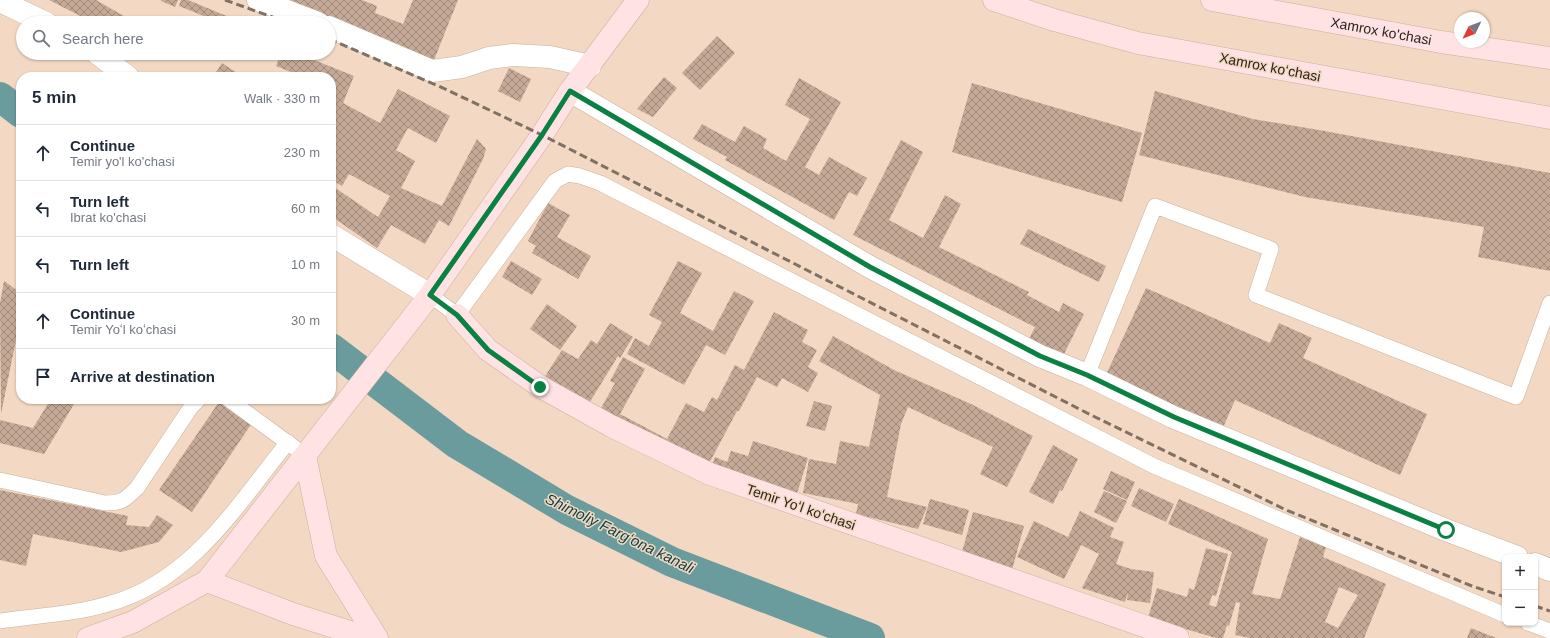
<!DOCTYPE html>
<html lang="en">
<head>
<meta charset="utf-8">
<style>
	:root { --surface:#fff; --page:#f2f2f3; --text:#1f2937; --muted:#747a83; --line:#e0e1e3 }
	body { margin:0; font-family:Helvetica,sans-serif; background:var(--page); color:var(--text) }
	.controls { position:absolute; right:12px; bottom:12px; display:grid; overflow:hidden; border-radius:8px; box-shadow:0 1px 3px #0004 }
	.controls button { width:36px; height:36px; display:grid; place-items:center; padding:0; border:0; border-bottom:1px solid var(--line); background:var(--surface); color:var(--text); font:20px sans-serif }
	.compass { position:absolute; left:1454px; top:12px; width:36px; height:36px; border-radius:50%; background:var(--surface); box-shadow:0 1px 3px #0004; rotate:227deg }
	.stop { position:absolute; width:12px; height:12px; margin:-9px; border:3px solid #0b8043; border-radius:50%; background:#fff }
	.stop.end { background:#0b8043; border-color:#fff; box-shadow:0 1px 4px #0008 }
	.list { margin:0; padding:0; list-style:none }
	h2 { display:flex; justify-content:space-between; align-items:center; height:52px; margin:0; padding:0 16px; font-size:17px }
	h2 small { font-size:13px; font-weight:400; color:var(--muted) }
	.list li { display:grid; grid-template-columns:26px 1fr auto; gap:12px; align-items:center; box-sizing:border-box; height:56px; padding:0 16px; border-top:1px solid var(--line) }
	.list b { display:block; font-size:15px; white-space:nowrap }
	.list p { margin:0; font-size:13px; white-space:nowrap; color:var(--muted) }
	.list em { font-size:13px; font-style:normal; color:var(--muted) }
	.icon { flex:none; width:22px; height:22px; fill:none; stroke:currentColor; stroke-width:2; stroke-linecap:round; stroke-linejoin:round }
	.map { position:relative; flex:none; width:1550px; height:638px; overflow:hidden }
	.search { position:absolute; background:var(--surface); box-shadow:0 1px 3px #0004; left:16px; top:16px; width:320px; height:44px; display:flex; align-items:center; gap:10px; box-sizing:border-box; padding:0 14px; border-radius:22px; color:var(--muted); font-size:15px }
	.panel { position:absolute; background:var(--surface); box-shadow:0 1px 3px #0004; left:16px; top:72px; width:320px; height:332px; border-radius:16px }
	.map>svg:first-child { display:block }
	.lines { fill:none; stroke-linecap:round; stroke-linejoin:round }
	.canal { stroke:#6a9b9d; stroke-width:30 }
	.building { fill:url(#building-cross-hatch); fill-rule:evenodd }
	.lane-casing { stroke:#c9b09b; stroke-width:16 }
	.street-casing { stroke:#c9b09b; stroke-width:23 }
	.secondary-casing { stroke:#c9b09b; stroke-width:23 }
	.lane { stroke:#fff; stroke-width:15 }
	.street { stroke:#fff; stroke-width:22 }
	.secondary { stroke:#fee2e4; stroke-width:22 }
	.rail { stroke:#817163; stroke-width:3; stroke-dasharray:8 4; stroke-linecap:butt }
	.route { stroke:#0b8043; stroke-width:5 }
	.labels { text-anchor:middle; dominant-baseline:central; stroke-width:3; stroke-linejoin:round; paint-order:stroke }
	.street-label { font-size:14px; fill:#2c231a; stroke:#f3d9c3 }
	.water-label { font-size:15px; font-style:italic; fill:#0f3e41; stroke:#f3d9c3 }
</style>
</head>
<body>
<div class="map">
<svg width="1550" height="638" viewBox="0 0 1550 638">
	<defs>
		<pattern id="building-cross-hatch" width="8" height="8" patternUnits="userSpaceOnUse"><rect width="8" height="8" fill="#c5a997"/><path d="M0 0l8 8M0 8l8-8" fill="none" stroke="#a0897a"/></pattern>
	</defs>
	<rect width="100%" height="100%" fill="#f3d9c3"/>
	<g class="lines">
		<!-- canal -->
		<path class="canal" d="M 0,97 L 21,113
			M 331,348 L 457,444 L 567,510 L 672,562 L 870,638"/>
	</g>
	<!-- building -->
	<path class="building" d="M 49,0 L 96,0 L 136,23 L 94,23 Z
		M 161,0 L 178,0 L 175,7 L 161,1 Z
		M 181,0 L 188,0 L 229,17 L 226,23 L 221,23 L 179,6 Z
		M 271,0 L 362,0 L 377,6 L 375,13 L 403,24 L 413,0 L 458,0 L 432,65 Z
		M 717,36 L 735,53 L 700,90 L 682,73 Z
		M 281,53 L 297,53 L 354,76 L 343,103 L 380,123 L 398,89 L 450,116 L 436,143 L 408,128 L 396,150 L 415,161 L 401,188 L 442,206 L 477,139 L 486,149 L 483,159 L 449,226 L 439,220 L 425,244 L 391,225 L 377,248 L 331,216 L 331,185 L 378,217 L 390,196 L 349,174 L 342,186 L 331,180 L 331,165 L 334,159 L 331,157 L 331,77 L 297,77 L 298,75 L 276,66 Z
		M 222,63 L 240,75 L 238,77 L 213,77 Z
		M 509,68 L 531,79 L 520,102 L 498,91 Z
		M 664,77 L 677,88 L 653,117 L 637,109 Z
		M 799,78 L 841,102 L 805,167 L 819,175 L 829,157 L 867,178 L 857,196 L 849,192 L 834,220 L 725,160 L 727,157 L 693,139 L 702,124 L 735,142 L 744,126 L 767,139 L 763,148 L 786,161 L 810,119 L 785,105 Z
		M 972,83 L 1142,133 L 1122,202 L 952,152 Z
		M 1155,91 L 1253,119 L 1319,130 L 1550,173 L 1550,271 L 1478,257 L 1484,227 L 1305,197 L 1139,155 Z
		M 901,140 L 923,152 L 889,220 L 923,238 L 945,195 L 961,204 L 939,247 L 1029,292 L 1027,295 L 1059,312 L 1063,303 L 1084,314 L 1062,358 L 1028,341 L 1035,327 L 853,235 Z
		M 548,203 L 570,215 L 557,237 L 591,256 L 578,279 L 532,253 L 536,246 L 528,241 Z
		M 1028,229 L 1106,266 L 1099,282 L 1020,244 Z
		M 511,261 L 542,279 L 532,295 L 502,277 Z
		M 678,261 L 702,273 L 680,313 L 713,331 L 734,291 L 754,301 L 725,355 L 706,345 L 684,385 L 627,354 L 635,338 L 649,346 L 662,322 L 649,315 Z
		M 4,281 L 21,293 L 21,321 L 20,320 L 1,414 L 0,303 Z
		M 1146,288 L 1270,343 L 1279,323 L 1312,338 L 1303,358 L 1427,414 L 1400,475 L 1235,400 L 1222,430 L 1105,377 Z
		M 547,304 L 577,326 L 560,350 L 530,329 Z
		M 774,312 L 808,330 L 802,342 L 817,350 L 808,367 L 818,373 L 808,392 L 782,378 L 777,387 L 757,377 L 739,411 L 737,411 L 706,469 L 599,412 L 615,383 L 610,381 L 623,357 L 645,369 L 620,414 L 667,439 L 686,403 L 704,412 L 712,397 L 717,400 L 735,365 L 744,370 Z
		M 610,323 L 633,337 L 620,358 L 618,356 L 588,405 L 544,378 L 562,350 L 578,359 L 591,340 L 597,344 Z
		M 833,336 L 894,370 L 971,404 L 1033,436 L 1007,487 L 980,474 L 993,447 L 908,407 L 901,424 L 887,497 L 927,507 L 918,529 L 856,514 L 858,504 L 803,493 L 809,459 L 836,464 L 840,441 L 869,447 L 880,395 L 819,361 Z
		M 51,399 L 77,399 L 44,454 L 0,443 L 0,420 L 33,428 Z
		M 221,399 L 254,420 L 192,512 L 159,490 Z
		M 814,401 L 832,406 L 825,431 L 806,426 Z
		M 753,441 L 808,458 L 796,497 L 710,471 L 715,457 L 727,462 L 731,451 L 748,456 Z
		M 1053,445 L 1078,459 L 1062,491 L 1060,490 L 1053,504 L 1029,492 Z
		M 1111,471 L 1135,482 L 1127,500 L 1103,489 Z
		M 1139,488 L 1174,504 L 1166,522 L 1131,506 Z
		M 0,490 L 128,516 L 126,525 L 149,527 L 157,515 L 173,525 L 159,542 L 121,552 L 33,534 L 26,566 L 0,560 Z
		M 1104,491 L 1127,501 L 1116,523 L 1094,512 Z
		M 930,499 L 969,510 L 962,535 L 923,524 Z
		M 1179,499 L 1268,539 L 1252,594 L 1280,599 L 1300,537 L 1326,547 L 1323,557 L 1386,584 L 1364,638 L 1250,638 L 1235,635 L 1240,603 L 1236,602 L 1229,626 L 1227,625 L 1223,638 L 1216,638 L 1148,618 L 1157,588 L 1187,597 L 1189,588 L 1194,590 L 1206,548 L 1228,554 L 1216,596 L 1212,595 L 1209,605 L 1216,607 L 1232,552 L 1168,524 ZM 1339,587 L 1358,595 L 1338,628 L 1325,622 Z
		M 1080,511 L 1114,528 L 1110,537 L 1124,542 L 1116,564 L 1131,569 L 1154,572 L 1150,603 L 1127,600 L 1128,592 L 1125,602 L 1082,588 L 1099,554 L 1081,545 L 1064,579 L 1017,557 L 1034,521 L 1068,537 Z
		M 973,512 L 1024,526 L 1012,570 L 961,556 Z
		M 1471,628 L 1491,636 L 1497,638 L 1467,638 Z"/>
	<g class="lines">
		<!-- lane casing -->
		<g class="lane-casing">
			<path id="lane" d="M 430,295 L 457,315 L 555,181 L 568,174 L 580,176 L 600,183 L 1154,466 L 1505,615
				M 1087,375 L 1155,206 L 1271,249 L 1256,295 L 1516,397 L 1550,303
				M 228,399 L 295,448
				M 0,480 L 105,503 C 123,503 124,500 137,488 L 191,407 L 199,399
				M 0,621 C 35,616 75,614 108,604 C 191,582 237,505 288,442
				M 1528,623 L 1550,631"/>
		</g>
		<!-- street casing -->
		<g class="street-casing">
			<path id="street" d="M 258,0 L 318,23
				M 0,1 L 46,23
				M 329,27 L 432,71 L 462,67 L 489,58 L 513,55 L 550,57 L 590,66
				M 97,53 L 128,77
				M 570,91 L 870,267 L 1040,356 L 1087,375 L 1173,417 L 1446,530 L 1517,557
				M 331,235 L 430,295
				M 1535,564 L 1550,570"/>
		</g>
		<!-- secondary casing -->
		<g class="secondary-casing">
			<g id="secondary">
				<path d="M 994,0 L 1054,20 L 1138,43 L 1550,118"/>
				<path id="s1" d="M 1212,0 L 1441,42 L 1550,58"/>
				<path d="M 457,315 L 488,350 L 541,387 L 611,426 L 710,474 L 1178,638"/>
				<path d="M 305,456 L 326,556 L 377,638"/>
				<path d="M 207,581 L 293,614 L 369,638"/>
				<path d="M 88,638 L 133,622 L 207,581 L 430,295 L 542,135 L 570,91 L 638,0"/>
			</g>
		</g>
		<!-- lane -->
		<use href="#lane" class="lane"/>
		<!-- street -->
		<use href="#street" class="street"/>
		<!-- secondary -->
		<use href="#secondary" class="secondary"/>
		<!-- rail -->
		<path class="rail" d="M 225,0 L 289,23
			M 329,39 L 443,88 L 542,135 L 1093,416 L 1284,509 L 1472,586 L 1505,597
			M 1535,606 L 1550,611"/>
	</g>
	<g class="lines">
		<!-- route -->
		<path class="route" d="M 540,387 L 488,350 L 457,315 L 430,295 L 542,135 L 570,91 L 870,267 L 1040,356 L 1087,375 L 1174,417 L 1446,530"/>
	</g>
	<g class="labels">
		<!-- street labels -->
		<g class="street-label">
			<text stroke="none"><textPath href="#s1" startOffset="172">Xamrox ko'chasi</textPath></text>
			<text transform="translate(1270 67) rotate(11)">Xamrox koʻchasi</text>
			<text transform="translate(801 507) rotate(19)">Temir Yoʻl koʻchasi</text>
		</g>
		<!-- water labels -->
		<g class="water-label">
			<text transform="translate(620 533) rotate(26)">Shimoliy Fargʻona kanali</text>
		</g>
	</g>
</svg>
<div class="controls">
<button>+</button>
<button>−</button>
</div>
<svg class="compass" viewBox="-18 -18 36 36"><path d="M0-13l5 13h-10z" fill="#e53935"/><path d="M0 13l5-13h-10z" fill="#747a83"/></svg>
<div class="stop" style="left:1446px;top:530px"></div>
<div class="stop end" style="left:540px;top:387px"></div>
<div class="search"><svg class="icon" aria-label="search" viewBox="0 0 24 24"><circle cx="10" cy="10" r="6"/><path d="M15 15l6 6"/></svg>Search here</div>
<section class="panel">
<h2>5 min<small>Walk · 330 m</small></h2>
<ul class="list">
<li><svg class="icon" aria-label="ahead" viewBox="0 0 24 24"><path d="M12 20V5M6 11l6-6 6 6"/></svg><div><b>Continue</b><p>Temir yo'l ko'chasi</p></div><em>230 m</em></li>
<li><svg class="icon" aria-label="left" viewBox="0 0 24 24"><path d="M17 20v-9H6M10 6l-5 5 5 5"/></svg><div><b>Turn left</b><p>Ibrat ko'chasi</p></div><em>60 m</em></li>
<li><svg class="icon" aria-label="left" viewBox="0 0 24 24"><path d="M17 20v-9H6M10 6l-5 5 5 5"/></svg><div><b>Turn left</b></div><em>10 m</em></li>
<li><svg class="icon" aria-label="ahead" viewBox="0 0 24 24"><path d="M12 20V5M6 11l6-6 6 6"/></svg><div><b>Continue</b><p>Temir Yoʻl koʻchasi</p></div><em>30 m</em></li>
<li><svg class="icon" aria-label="arrive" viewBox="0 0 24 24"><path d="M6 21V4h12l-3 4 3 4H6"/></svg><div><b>Arrive at destination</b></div></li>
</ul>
</section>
</div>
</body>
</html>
